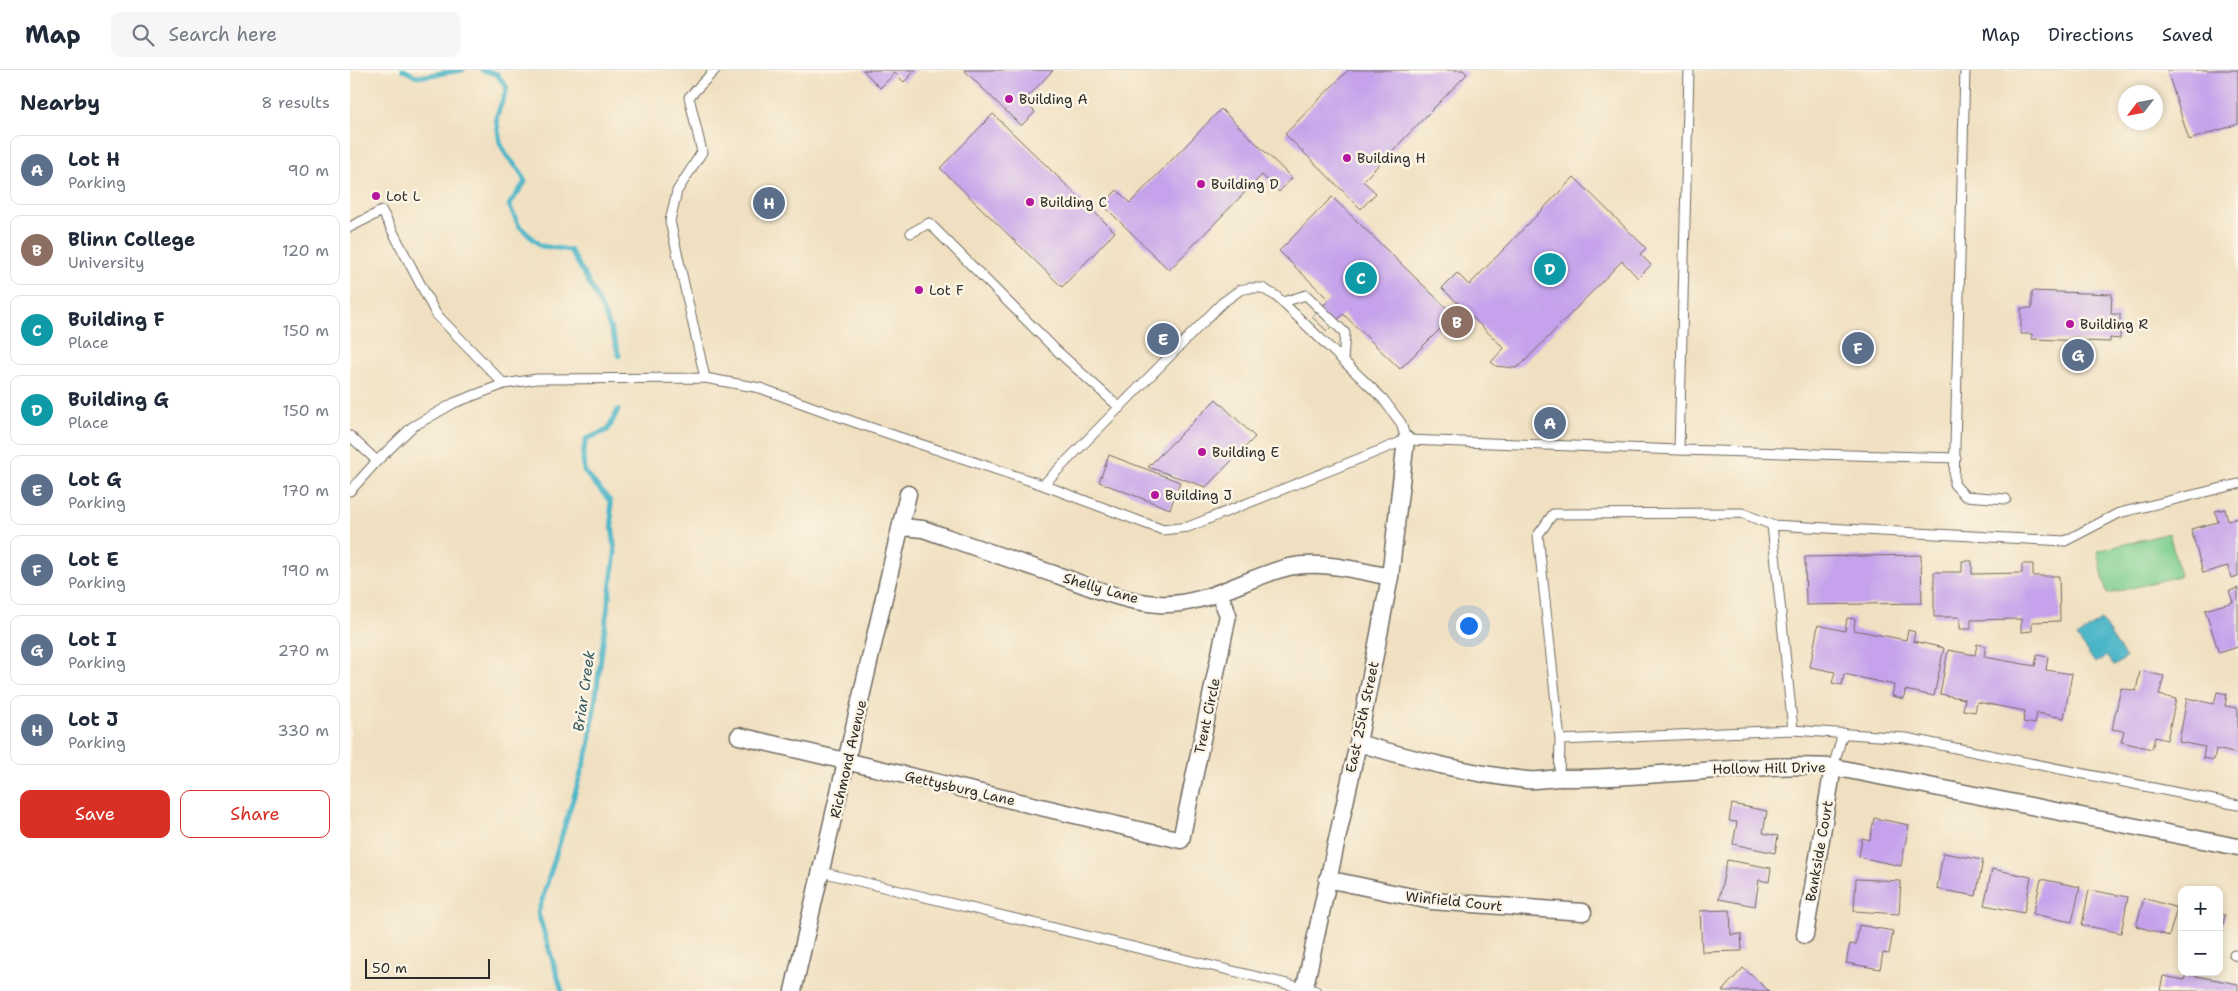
<!DOCTYPE html>
<html lang="en">
<head>
<meta charset="utf-8">
<style>
	:root { --surface:#fff; --page:#f6f6f7; --text:#1f2937; --muted:#747a83; --line:#e0e1e3; --accent:#d93025 }
	body { margin:0; font-family:"Shantell Sans",sans-serif; background:var(--page); color:var(--text) }
	.controls { position:absolute; right:15px; bottom:15px; display:grid; overflow:hidden; border-radius:10px; box-shadow:0 2px 8px #0003 }
	.controls button { width:45px; height:45px; display:grid; place-items:center; padding:0; border:0; border-bottom:1px solid var(--line); background:var(--surface); color:var(--text); font:25px sans-serif }
	.compass { position:absolute; left:1768px; top:15px; width:45px; height:45px; border-radius:50%; background:var(--surface); box-shadow:0 2px 8px #0003; rotate:238deg }
	.scale { position:absolute; left:15px; bottom:12px; width:125px; box-sizing:border-box; padding-left:5px; border:2px solid #2b2b2b; border-top:0; font-size:14px; line-height:18px; white-space:nowrap; color:#2b2b2b; -webkit-text-stroke:4px #fcf5e5; paint-order:stroke }
	.you { position:absolute; left:1118px; top:555px; width:18px; height:18px; margin:-12px; border:4px solid #fff; border-radius:50%; background:#1a73e8; box-shadow:0 0 0 8px #1a73e833 }
	.badge { display:grid; place-items:center; width:32px; height:32px; border-radius:50%; background:var(--accent); color:#fff; font-size:16px; font-weight:700 }
	.pin { position:absolute; translate:-50% -50%; border:2px solid #fff; box-shadow:0 1px 5px #0006 }
	.list { margin:0; padding:0; list-style:none }
	h2 { display:flex; justify-content:space-between; align-items:center; height:65px; margin:0; padding:0 20px; font-size:21px }
	h2 small { font-size:16px; font-weight:400; color:var(--muted) }
	.list li { display:grid; grid-template-columns:32px 1fr auto; gap:15px; align-items:center; box-sizing:border-box; height:70px; margin:0 10px 10px; padding:0 10px; border:1px solid var(--line); border-radius:10px }
	.list b { display:block; font-size:19px; white-space:nowrap }
	.list p { margin:0; font-size:16px; white-space:nowrap; color:var(--muted) }
	.list em { font-size:16px; font-style:normal; color:var(--muted) }
	.actions { display:flex; gap:10px; padding:15px 20px }
	.actions a { flex:1; padding:11px 0; border:1px solid var(--accent); border-radius:10px; text-align:center; font-size:18px; color:var(--accent) }
	.actions .main { background:var(--accent); color:#fff }
	.icon { flex:none; width:28px; height:28px; fill:none; stroke:currentColor; stroke-width:2; stroke-linecap:round; stroke-linejoin:round }
	.map { position:relative; flex:none; width:1888px; height:921px; overflow:hidden }
	header { display:flex; align-items:center; gap:30px; box-sizing:border-box; height:70px; padding:0 25px; background:var(--surface); border-bottom:1px solid var(--line) }
	header strong { font-size:24px }
	nav { display:flex; gap:28px; margin-inline-start:auto; font-size:18px }
	.search { width:350px; height:45px; background:var(--page); display:flex; align-items:center; gap:12px; box-sizing:border-box; padding:0 18px; border-radius:10px; color:var(--muted); font-size:19px }
	main { display:flex }
	aside { flex:1; background:var(--surface) }
	.map>svg:first-child { display:block }
	.green { fill:#7cce8f; stroke:#547c5d }
	.water { fill:#4ab5c7; stroke:#3a7079 }
	.lines { fill:none; stroke-linecap:round; stroke-linejoin:round }
	.stream { stroke:#4ab5c7; stroke-width:5 }
	.building { fill:#c5a2eb }
	.lane-casing { stroke:#706a60; stroke-width:11 }
	.street-casing { stroke:#706a60; stroke-width:19 }
	.lane { stroke:#fff; stroke-width:9 }
	.street { stroke:#fff; stroke-width:16 }
	.poi-dot { fill:#b5179e; stroke:#fcf5e5; stroke-width:2 }
	.labels { text-anchor:middle; dominant-baseline:central; stroke-width:5; stroke-linejoin:round; paint-order:stroke }
	.poi-label { font-size:14px; fill:#2b2b2b; stroke:#fcf5e5; text-anchor:start }
	.street-label { font-size:14px; fill:#2b2b2b; stroke:#fcf5e5 }
	.water-label { font-size:15px; font-style:italic; fill:#365b62; stroke:#fcf5e5 }
</style>
</head>
<body>
<header>
<strong>Map</strong>
<div class="search"><svg class="icon" aria-label="search" viewBox="0 0 24 24"><circle cx="10" cy="10" r="6"/><path d="M15 15l6 6"/></svg>Search here</div>
<nav><a>Map</a><a>Directions</a><a>Saved</a></nav>
</header>
<main>
<aside>
<h2>Nearby<small>8 results</small></h2>
<ul class="list">
<li><span class="badge" style="background:#5c6f8a">A</span><div><b>Lot H</b><p>Parking</p></div><em>90 m</em></li>
<li><span class="badge" style="background:#8d6e63">B</span><div><b>Blinn College</b><p>University</p></div><em>120 m</em></li>
<li><span class="badge" style="background:#0f9aa8">C</span><div><b>Building F</b><p>Place</p></div><em>150 m</em></li>
<li><span class="badge" style="background:#0f9aa8">D</span><div><b>Building G</b><p>Place</p></div><em>150 m</em></li>
<li><span class="badge" style="background:#5c6f8a">E</span><div><b>Lot G</b><p>Parking</p></div><em>170 m</em></li>
<li><span class="badge" style="background:#5c6f8a">F</span><div><b>Lot E</b><p>Parking</p></div><em>190 m</em></li>
<li><span class="badge" style="background:#5c6f8a">G</span><div><b>Lot I</b><p>Parking</p></div><em>270 m</em></li>
<li><span class="badge" style="background:#5c6f8a">H</span><div><b>Lot J</b><p>Parking</p></div><em>330 m</em></li>
</ul>
<div class="actions"><a class="main">Save</a><a>Share</a></div>
</aside>
<div class="map">
<svg width="1888" height="921" viewBox="0 0 1888 921">
	<rect width="100%" height="100%" fill="#fcf5e5"/>
	<filter id="ink" filterUnits="userSpaceOnUse"><feTurbulence type="fractalNoise" baseFrequency=".02" numOctaves="2"/><feDisplacementMap in="SourceGraphic" scale="10" xChannelSelector="R" yChannelSelector="G"/><feConvolveMatrix kernelMatrix="1 2 1 2 8 2 1 2 1" color-interpolation-filters="sRGB"/></filter>
	<filter id="wash" filterUnits="userSpaceOnUse"><feTurbulence type="fractalNoise" baseFrequency=".0096" numOctaves="4" result="noise"/><feDisplacementMap in="SourceGraphic" scale="20" xChannelSelector="R" yChannelSelector="G"/><feGaussianBlur stdDeviation="1.12" result="paint"/><feColorMatrix in="noise" values="0 0 0 0 0 0 0 0 0 0 0 0 0 0 0 0 0 1.4 0 .05"/><feComposite in="paint" operator="in"/></filter>
	<g filter="url(#wash)">
		<rect width="100%" height="100%" fill="#f0e0c1"/>
		<!-- green -->
		<path class="green" d="M 1819,463 L 1830,506 L 1757,524 L 1747,481 Z"/>
		<!-- water -->
		<path class="water" d="M 1751,550 L 1776,588 L 1764,596 L 1756,586 L 1745,593 L 1727,567 Z"/>
		<g class="lines">
			<!-- stream -->
			<path class="stream" d="M 53,0 L 68,7 L 113,0
				M 132,0 L 147,4 L 157,18 L 146,48 L 150,73 L 157,86 L 170,101 L 175,112 L 159,135 L 169,156 L 191,176 L 220,180 C 240,213 260,249 269,286
				M 212,921 L 188,843 L 239,677 L 265,483 L 260,431 L 234,401 L 233,385 L 236,369 L 258,360 L 268,340"/>
		</g>
		<g id="blocks">
			<!-- building -->
			<path class="building" d="M 513,0 L 566,0 L 554,12 L 545,3 L 530,18 Z
				M 614,0 L 703,0 L 674,31 L 685,42 L 671,56 Z
				M 998,0 L 1113,0 L 1117,4 L 1013,111 L 1026,123 L 1011,139 L 935,64 Z
				M 1817,0 L 1888,0 L 1888,54 L 1839,70 Z
				M 871,39 L 942,108 L 929,122 L 912,105 L 819,200 L 753,135 L 767,120 L 780,133 Z
				M 643,44 L 765,162 L 712,217 L 590,98 Z
				M 1224,107 L 1296,178 L 1290,184 L 1301,195 L 1288,208 L 1272,191 L 1171,295 L 1165,298 L 1146,296 L 1141,292 L 1154,278 L 1092,218 L 1107,203 L 1119,215 Z
				M 982,127 L 1104,245 L 1050,299 L 993,244 L 977,261 L 962,247 L 979,230 L 929,181 Z
				M 1682,221 L 1762,224 L 1761,244 L 1770,244 L 1770,269 L 1760,268 L 1760,272 L 1682,269 L 1682,264 L 1671,264 L 1671,238 L 1682,238 Z
				M 866,329 L 905,367 L 856,417 L 798,397 Z
				M 759,385 L 830,412 L 820,439 L 749,412 Z
				M 1875,439 L 1878,451 L 1888,448 L 1888,506 L 1881,508 L 1878,496 L 1853,503 L 1841,459 L 1868,452 L 1865,441 Z
				M 1571,485 L 1572,533 L 1456,535 L 1455,487 Z
				M 1612,491 L 1622,491 L 1622,504 L 1672,503 L 1672,494 L 1683,494 L 1683,506 L 1709,506 L 1710,551 L 1682,552 L 1682,561 L 1671,562 L 1671,549 L 1621,550 L 1621,559 L 1610,559 L 1610,547 L 1584,547 L 1584,502 L 1612,502 Z
				M 1888,518 L 1888,577 L 1869,583 L 1855,540 L 1883,532 L 1879,521 Z
				M 1497,548 L 1505,549 L 1504,560 L 1556,570 L 1558,560 L 1565,562 L 1563,571 L 1594,578 L 1584,626 L 1555,620 L 1554,629 L 1542,626 L 1544,615 L 1494,604 L 1492,615 L 1482,613 L 1485,602 L 1460,597 L 1468,555 L 1495,561 Z
				M 1627,574 L 1636,576 L 1634,587 L 1685,596 L 1687,585 L 1698,587 L 1696,600 L 1722,604 L 1714,648 L 1687,643 L 1685,654 L 1673,652 L 1675,641 L 1627,632 L 1625,642 L 1613,640 L 1615,629 L 1590,624 L 1598,580 L 1625,585 Z
				M 1790,601 L 1814,606 L 1809,625 L 1826,629 L 1817,670 L 1805,667 L 1802,679 L 1771,672 L 1774,661 L 1762,659 L 1771,618 L 1786,621 Z
				M 1867,622 L 1877,624 L 1875,636 L 1888,638 L 1888,684 L 1866,679 L 1864,690 L 1853,688 L 1855,677 L 1829,672 L 1837,628 L 1864,634 Z
				M 1382,734 L 1417,741 L 1413,763 L 1428,766 L 1425,783 L 1383,774 L 1387,752 L 1379,751 Z
				M 1524,748 L 1559,755 L 1551,796 L 1509,787 L 1512,768 L 1520,770 Z
				M 1593,783 L 1633,790 L 1626,826 L 1587,819 Z
				M 1377,790 L 1421,798 L 1419,812 L 1409,810 L 1405,836 L 1369,829 Z
				M 1642,799 L 1681,807 L 1674,843 L 1634,835 Z
				M 1506,809 L 1551,811 L 1549,844 L 1504,841 Z
				M 1691,809 L 1730,817 L 1722,852 L 1683,844 Z
				M 1739,820 L 1778,827 L 1771,863 L 1732,855 Z
				M 1794,828 L 1827,838 L 1819,866 L 1786,856 Z
				M 1380,840 L 1381,865 L 1391,864 L 1392,881 L 1352,882 L 1350,841 Z
				M 1869,844 L 1875,845 L 1870,871 L 1869,871 Z
				M 1509,855 L 1543,861 L 1539,884 L 1533,883 L 1530,899 L 1496,893 L 1500,874 L 1506,875 Z
				M 1393,898 L 1419,921 L 1372,921 Z
				M 1836,904 L 1888,914 L 1888,921 L 1810,921 L 1813,906 L 1835,910 Z"/>
		</g>
	</g>
	<g filter="url(#ink)">
		<use href="#blocks" fill-opacity="0" stroke="#706a60" stroke-width="1"/>
		<g class="lines">
			<!-- lane casing -->
			<g class="lane-casing">
				<path id="lane" d="M 1615,0 L 1604,414 L 1615,426 L 1656,429
					M 0,157 L 32,141 L 86,244 L 154,314
					M 561,163 L 579,153 L 704,278 L 770,338
					M 933,232 L 956,225 L 995,263 L 993,291
					M 355,308 L 320,151 L 327,121 L 352,82 L 339,27 L 365,0
					M 0,366 L 27,391
					M 1329,380 L 1339,0
					M 693,415 L 872,233 L 890,220 L 899,218 L 912,218 L 926,226 L 1033,329 L 1051,353 L 1056,370
					M 0,421 L 27,391 L 62,357 L 104,333 L 154,314 L 187,309 L 355,308 L 410,318 L 504,352 L 693,415 L 813,460 L 838,457 L 1056,370 L 1329,380 L 1606,388
					M 1422,455 L 1443,660
					M 1210,670 L 1443,660 L 1556,668 L 1888,735
					M 1483,697 L 1493,663
					M 1209,708 L 1210,670 L 1188,465 L 1203,444 L 1392,443 L 1422,455 L 1715,471 L 1769,443 L 1888,414
					M 471,802 L 966,921
					M 1884,885 L 1888,886"/>
			</g>
			<!-- street casing -->
			<g class="street-casing">
				<path id="street" d="M 552,457 L 573,459 C 619,475 664,491 710,506 C 741,517 774,532 808,534 C 855,537 896,507 939,497 C 971,490 1009,501 1040,507
					M 389,666 L 831,770 L 878,545 L 869,523
					M 1008,673 C 1063,689 1119,704 1177,710 C 1189,711 1200,708 1211,708 C 1302,709 1392,693 1483,697 L 1888,777
					M 977,809 L 1081,831 L 1233,842
					M 1455,865 L 1483,697
					M 443,921 L 558,424
					M 954,921 L 1008,673 L 1040,507 L 1056,370"/>
			</g>
			<!-- lane -->
			<use href="#lane" class="lane"/>
			<!-- street -->
			<use href="#street" class="street"/>
		</g>
	</g>
	<!-- markers -->
	<g class="poi-dot">
		<circle cx="659" cy="29" r="5"/>
		<circle cx="997" cy="88" r="5"/>
		<circle cx="851" cy="114" r="5"/>
		<circle cx="26" cy="126" r="5"/>
		<circle cx="680" cy="132" r="5"/>
		<circle cx="569" cy="220" r="5"/>
		<circle cx="1720" cy="254" r="5"/>
		<circle cx="852" cy="382" r="5"/>
		<circle cx="805" cy="425" r="5"/>
	</g>
	<g class="labels">
		<!-- poi labels -->
		<g class="poi-label">
			<text x="669" y="29">Building A</text>
			<text x="1007" y="88">Building H</text>
			<text x="861" y="114">Building D</text>
			<text x="36" y="126">Lot L</text>
			<text x="690" y="132">Building C</text>
			<text x="579" y="220">Lot F</text>
			<text x="1730" y="254">Building R</text>
			<text x="862" y="382">Building E</text>
			<text x="815" y="425">Building J</text>
		</g>
		<!-- street labels -->
		<g class="street-label">
			<text transform="translate(751 518) rotate(16)">Shelly Lane</text>
			<text transform="translate(857 646) rotate(-78)">Trent Circle</text>
			<text transform="translate(1012 647) rotate(-78)">East 25th Street</text>
			<text transform="translate(498 689) rotate(-77)">Richmond Avenue</text>
			<text transform="translate(1419 698) rotate(-1)">Hollow Hill Drive</text>
			<text transform="translate(610 718) rotate(13)">Gettysburg Lane</text>
			<text transform="translate(1469 781) rotate(-80)">Bankside Court</text>
			<text transform="translate(1104 831) rotate(6)">Winfield Court</text>
		</g>
		<!-- water labels -->
		<g class="water-label">
			<text transform="translate(234 621) rotate(-82)">Briar Creek</text>
		</g>
	</g>
</svg>
<div class="controls">
<button>+</button>
<button>−</button>
</div>
<svg class="compass" viewBox="-18 -18 36 36"><path d="M0-13l5 13h-10z" fill="#e53935"/><path d="M0 13l5-13h-10z" fill="#747a83"/></svg>
<div class="scale">50 m</div>
<div class="you"></div>
<div class="pin badge" style="left:1200px;top:353px;background:#5c6f8a">A</div>
<div class="pin badge" style="left:1107px;top:252px;background:#8d6e63">B</div>
<div class="pin badge" style="left:1011px;top:208px;background:#0f9aa8">C</div>
<div class="pin badge" style="left:1200px;top:199px;background:#0f9aa8">D</div>
<div class="pin badge" style="left:813px;top:269px;background:#5c6f8a">E</div>
<div class="pin badge" style="left:1508px;top:278px;background:#5c6f8a">F</div>
<div class="pin badge" style="left:1728px;top:285px;background:#5c6f8a">G</div>
<div class="pin badge" style="left:419px;top:133px;background:#5c6f8a">H</div>
</div>
</main>
</body>
</html>
